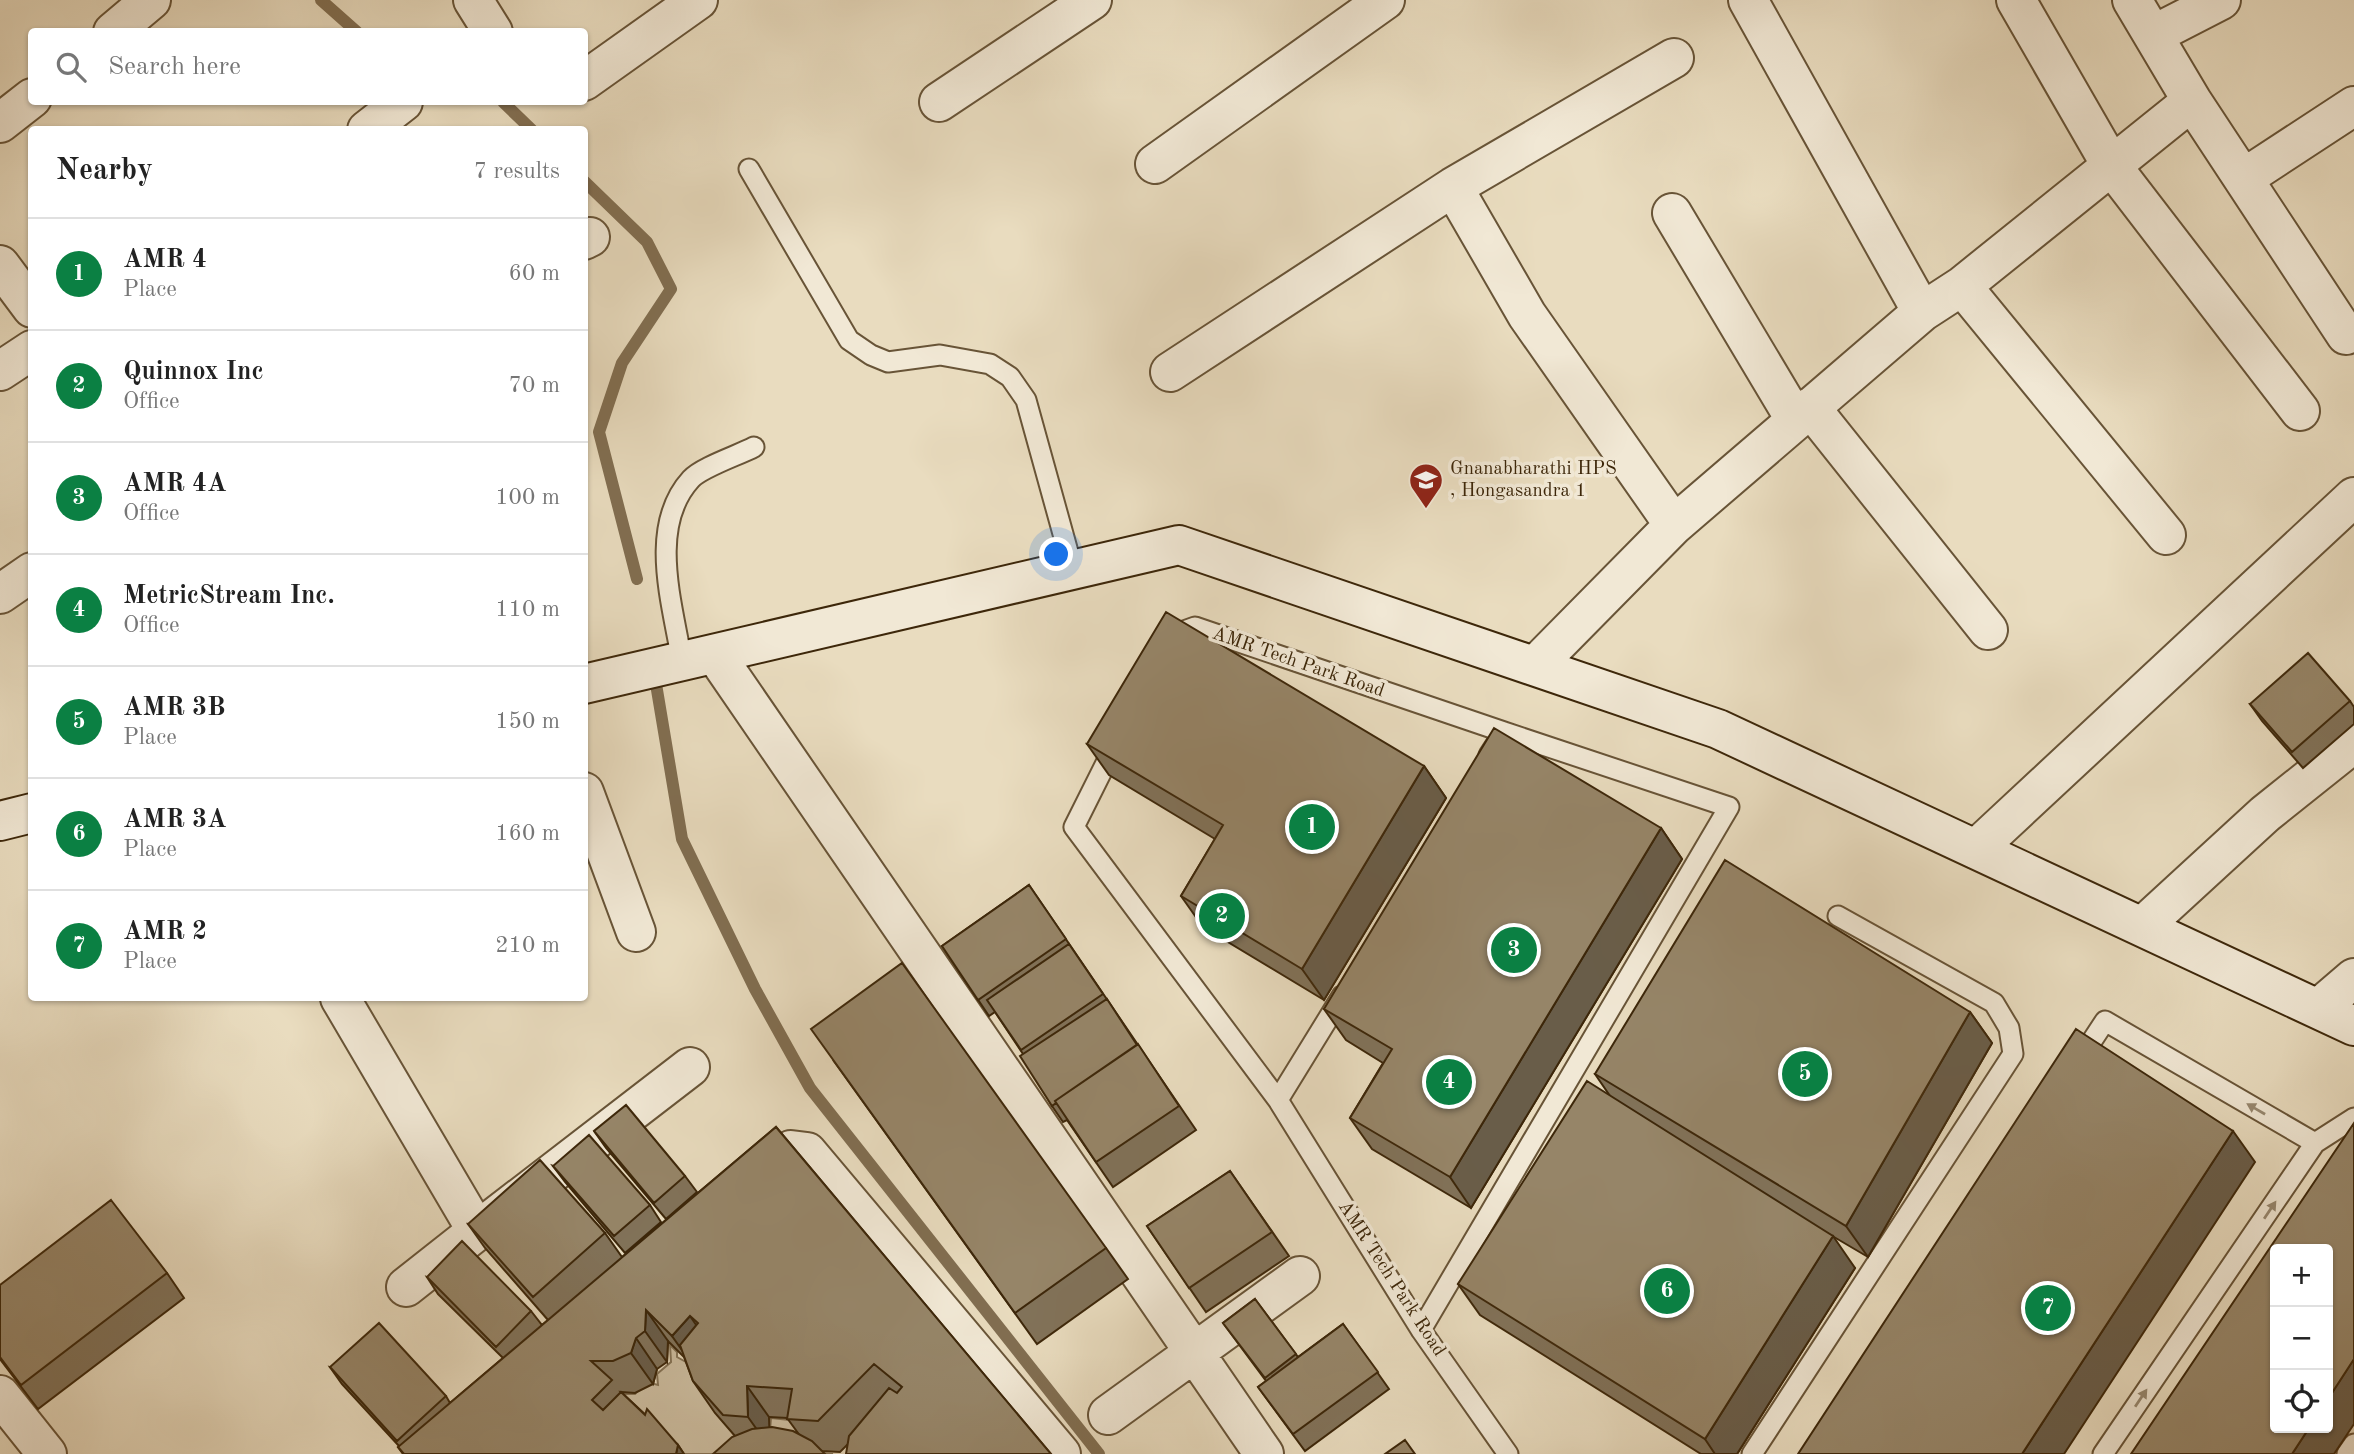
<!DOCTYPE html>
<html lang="en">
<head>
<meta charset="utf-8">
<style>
	:root { --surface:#fff; --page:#f2f2f2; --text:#222; --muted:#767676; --line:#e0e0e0; --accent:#0b8043 }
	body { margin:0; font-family:"Old Standard TT",serif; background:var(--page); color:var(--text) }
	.controls { position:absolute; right:21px; bottom:21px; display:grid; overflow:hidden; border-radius:7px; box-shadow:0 2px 5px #0004 }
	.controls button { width:63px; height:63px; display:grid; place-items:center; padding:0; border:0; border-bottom:2px solid var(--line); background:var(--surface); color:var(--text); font:35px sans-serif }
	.you { position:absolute; left:1057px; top:555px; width:24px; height:24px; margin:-18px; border:5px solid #fff; border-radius:50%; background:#1a73e8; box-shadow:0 0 0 10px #1a73e833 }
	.badge { display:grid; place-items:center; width:46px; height:46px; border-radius:50%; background:var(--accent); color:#fff; font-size:23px; font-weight:700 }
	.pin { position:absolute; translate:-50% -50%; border:4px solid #fff; box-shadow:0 2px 7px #0006 }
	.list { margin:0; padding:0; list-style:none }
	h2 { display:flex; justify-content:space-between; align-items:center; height:91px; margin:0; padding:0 28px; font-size:30px }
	h2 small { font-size:23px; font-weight:400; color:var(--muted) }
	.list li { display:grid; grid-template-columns:46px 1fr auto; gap:21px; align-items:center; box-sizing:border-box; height:112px; padding:0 28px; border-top:2px solid var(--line) }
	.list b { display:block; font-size:26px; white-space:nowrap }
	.list p { margin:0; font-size:23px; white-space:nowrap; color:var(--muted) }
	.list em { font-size:23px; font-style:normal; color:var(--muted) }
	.icon { flex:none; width:38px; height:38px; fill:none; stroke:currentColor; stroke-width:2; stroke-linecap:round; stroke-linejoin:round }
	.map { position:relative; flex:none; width:2354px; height:1454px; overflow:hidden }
	.search { position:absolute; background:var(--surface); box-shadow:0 2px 5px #0004; left:28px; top:28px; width:560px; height:77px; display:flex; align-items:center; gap:18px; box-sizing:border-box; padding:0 24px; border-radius:7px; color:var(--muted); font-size:26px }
	.panel { position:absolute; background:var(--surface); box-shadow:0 2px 5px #0004; left:28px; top:126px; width:560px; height:875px; border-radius:7px }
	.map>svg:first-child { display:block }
	.green { fill:#ccbda0; stroke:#847255; stroke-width:2 }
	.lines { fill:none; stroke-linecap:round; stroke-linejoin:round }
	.stream { stroke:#816e51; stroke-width:12 }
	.lane-casing { stroke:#685437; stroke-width:23 }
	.street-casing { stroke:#685437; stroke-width:42 }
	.secondary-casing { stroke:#3d270a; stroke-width:42 }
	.lane { stroke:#f1e8d5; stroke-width:19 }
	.street { stroke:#f1e8d5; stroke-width:38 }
	.secondary { stroke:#f1e8d5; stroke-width:38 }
	.wall { fill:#817259; stroke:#3d270a; stroke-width:2; fill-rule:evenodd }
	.shaded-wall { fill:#695d49; stroke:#3d270a; stroke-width:2 }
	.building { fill:#968568; stroke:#3d270a; stroke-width:2 }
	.oneway { fill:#978870 }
	.labels { text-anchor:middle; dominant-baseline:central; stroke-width:7; stroke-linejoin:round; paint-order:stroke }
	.poi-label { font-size:19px; fill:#3d270a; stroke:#f1e8d5; text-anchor:start }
	.street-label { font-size:19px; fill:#3d270a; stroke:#f1e8d5 }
</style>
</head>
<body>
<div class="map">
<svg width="2354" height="1454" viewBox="0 0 2354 1454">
	<rect width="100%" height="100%" fill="#e9dcbf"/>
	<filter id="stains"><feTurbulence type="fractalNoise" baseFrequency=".00286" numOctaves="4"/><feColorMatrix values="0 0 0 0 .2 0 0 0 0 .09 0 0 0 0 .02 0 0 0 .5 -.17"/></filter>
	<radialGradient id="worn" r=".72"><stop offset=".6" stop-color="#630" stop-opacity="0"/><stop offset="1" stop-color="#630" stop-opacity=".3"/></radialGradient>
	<!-- green -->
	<path class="green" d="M 670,1345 L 677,1352 L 677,1357 L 693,1366 L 714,1411 L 742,1443 L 770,1431 L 771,1418 L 817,1423 L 811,1452 L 833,1454 L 680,1454 L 614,1394 L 635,1394 L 647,1382 L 658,1385 L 657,1374 L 671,1362 Z"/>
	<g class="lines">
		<!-- stream -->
		<path class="stream" d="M 321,0 L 357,32
			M 503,102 L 532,130
			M 584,181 L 647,242 L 671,289 L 622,363 L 599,432 L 637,579
			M 656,684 L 682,839 L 755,989 L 810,1088 L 1099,1454"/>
		<!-- lane casing -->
		<g class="lane-casing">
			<path id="lane" d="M 749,169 L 849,340 L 871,355 L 888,362 L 940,355 L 990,364 L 1010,377 L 1026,400 L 1073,570
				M 1170,636 L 1195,627 L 1504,732 L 1489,755
				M 682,662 C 673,605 647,527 691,479 C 702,467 739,455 754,447
				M 1114,747 L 1074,827 L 1278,1100 L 1421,1330 L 1508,1454
				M 2078,1062 L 2105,1021 L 2315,1143
				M 1278,1100 L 1342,996
				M 1421,1330 L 1729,807 L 1504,732
				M 1752,1454 L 2013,1054 L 2009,1028 L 1994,1003 L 1838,916
				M 2103,1454 L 2315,1143 L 2354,1118
				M 2347,1454 L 2354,1444"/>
		</g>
		<!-- street casing -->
		<g class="street-casing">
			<path id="street" d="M 473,0 L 493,32
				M 1748,0 L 1922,312
				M 2016,0 L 2111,165 L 2300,411
				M 2132,0 L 2192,101 L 2346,335
				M 113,32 L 151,0
				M 2153,35 L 2221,0
				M 584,81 L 698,0
				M 939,102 L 1092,0
				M 0,123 L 32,98
				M 367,130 L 403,102
				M 1155,164 L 1385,0
				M 2244,178 L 2354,106
				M 1453,187 L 1527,315 L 1674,525
				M 1672,213 L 1795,419
				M 584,240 L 590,237
				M 0,265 L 32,308
				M 1962,286 L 2166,535
				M 0,371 L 32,350
				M 1170,372 L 1453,187 L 1674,58
				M 1810,407 L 1988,630
				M 0,594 L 32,572
				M 715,654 L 1264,1454
				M 1535,666 L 1674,525 L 1922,312 L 1962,286 L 2192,101
				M 584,792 L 636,932
				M 1976,849 L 2354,497
				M 2143,926 L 2265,814 L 2354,743
				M 340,998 L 477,1231 L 690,1067
				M 2319,1008 L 2354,978
				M 754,1181 L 791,1150 L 807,1152 L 1061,1454
				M 406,1287 L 477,1231
				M 0,1395 L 47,1454
				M 1108,1415 L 1300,1276"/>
		</g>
		<!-- secondary casing -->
		<g class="secondary-casing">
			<path id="secondary" d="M 584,684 L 1179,545 L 1718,729 L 2354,1026
				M 0,821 L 32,813"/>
		</g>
		<!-- lane -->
		<use href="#lane" class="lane"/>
		<!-- street -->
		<use href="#street" class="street"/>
		<!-- secondary -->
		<use href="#secondary" class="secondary"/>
	</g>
	<!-- wall -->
	<path class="wall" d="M 2350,701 L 2354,707 L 2354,724 L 2303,768 L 2262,721 L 2250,704 Z
		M 1087,744 L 1424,766 L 1446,798 L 1324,1000 L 1203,927 L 1181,896 L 1215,839 L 1109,775 Z
		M 1661,828 L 1682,859 L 1471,1208 L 1372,1149 L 1350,1118 L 1383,1063 L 1346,1040 L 1324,1009 Z
		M 1029,885 L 1196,1130 L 1113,1187 L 1067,1120 L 1063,1122 L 1052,1106 L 1023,1054 L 995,1012 L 989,1016 L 942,946 Z
		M 1970,1012 L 1992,1043 L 1868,1257 L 1817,1227 L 1855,1268 L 1737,1454 L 1701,1454 L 1480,1315 L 1458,1284 L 1610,1096 L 1595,1074 Z
		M 833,1060 L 1106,1248 L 1128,1279 L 1037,1344 Z
		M 776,1127 L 1051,1454 L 848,1444 L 840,1452 L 822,1451 L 735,1436 L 715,1413 L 693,1381 L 684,1357 L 668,1341 L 667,1362 L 657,1369 L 653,1384 L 635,1393 L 621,1392 L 678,1445 L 684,1454 L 403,1454 L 398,1447 L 399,1446 L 342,1384 L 330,1367 L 446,1396 L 450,1403 L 503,1358 L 438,1294 L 427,1277 L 531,1311 L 542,1325 L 548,1320 L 485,1248 L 468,1224 L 605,1233 L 622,1257 ZM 769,1417 L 787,1418 L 798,1433 L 769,1428 Z
		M 594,1131 L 685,1176 L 697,1192 L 666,1219 L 606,1148 Z
		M 553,1166 L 650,1205 L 661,1222 L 625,1253 L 565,1182 Z
		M 1230,1171 L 1289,1256 L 1206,1312 L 1147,1226 Z
		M 167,1273 L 184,1298 L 38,1409 L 0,1359 L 0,1285 Z
		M 1255,1299 L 1298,1357 L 1343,1324 L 1389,1389 L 1305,1451 L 1258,1387 L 1266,1381 L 1223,1323 Z"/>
	<!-- shaded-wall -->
	<path class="shaded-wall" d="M 1424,766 L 1446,798 L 1324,1000 L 1302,969 Z
		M 1661,828 L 1682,859 L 1471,1208 L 1450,1177 Z
		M 1970,1012 L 1992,1043 L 1868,1257 L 1846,1226 Z
		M 2233,1131 L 2255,1162 L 2064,1454 L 2022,1454 Z
		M 1833,1236 L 1855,1268 L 1737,1454 L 1715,1454 L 1705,1439 Z
		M 646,1310 L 668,1341 L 667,1362 L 645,1331 Z
		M 690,1316 L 712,1348 L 694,1367 L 672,1336 Z
		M 636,1338 L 657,1369 L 653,1384 L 631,1353 Z
		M 2354,1359 L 2354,1424 L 2334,1454 L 2292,1454 L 2309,1428 L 2328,1428 L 2328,1399 Z
		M 747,1386 L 769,1417 L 770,1448 L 748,1417 Z
		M 678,1445 L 684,1454 L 676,1454 Z"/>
	<!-- building -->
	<path class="building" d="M 1166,612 L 1424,766 L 1302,969 L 1181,896 L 1223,825 L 1087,744 Z
		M 2308,653 L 2350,701 L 2292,752 L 2250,704 Z
		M 1494,728 L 1661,828 L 1450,1177 L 1350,1118 L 1392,1049 L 1324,1009 Z
		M 1725,860 L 1970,1012 L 1846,1226 L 1595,1074 Z
		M 1029,885 L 1066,939 L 978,1000 L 942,946 Z
		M 1069,944 L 1103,994 L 1021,1050 L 987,1000 Z
		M 902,963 L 1106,1248 L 1015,1313 L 811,1029 Z
		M 1107,999 L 1137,1045 L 1055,1101 L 1056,1103 L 1052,1106 L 1020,1056 Z
		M 2076,1029 L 2233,1131 L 2022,1454 L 1798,1454 Z
		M 1138,1044 L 1179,1106 L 1096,1162 L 1055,1101 Z
		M 1587,1081 L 1833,1236 L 1705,1439 L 1458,1284 Z
		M 626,1105 L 685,1176 L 654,1203 L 594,1131 Z
		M 2354,1123 L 2354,1359 L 2328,1399 L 2328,1249 L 2275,1249 L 2275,1428 L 2309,1428 L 2292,1454 L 2131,1454 Z
		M 776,1127 L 1051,1454 L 846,1454 L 849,1436 L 889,1388 L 897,1393 L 902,1387 L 874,1364 L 818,1421 L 787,1419 L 792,1389 L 747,1386 L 748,1417 L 723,1415 L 693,1381 L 680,1345 L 698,1323 L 690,1316 L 672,1336 L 646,1310 L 645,1331 L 636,1338 L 631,1353 L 613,1361 L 591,1361 L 612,1380 L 592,1400 L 603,1410 L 621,1392 L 645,1415 L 647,1409 L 678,1445 L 676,1454 L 404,1454 L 398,1447 Z
		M 589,1135 L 650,1205 L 614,1236 L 553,1166 Z
		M 540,1160 L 605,1233 L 533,1297 L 468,1224 Z
		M 1230,1171 L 1272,1232 L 1189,1288 L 1147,1226 Z
		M 111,1200 L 167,1273 L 21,1385 L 0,1357 L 0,1285 Z
		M 462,1241 L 531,1311 L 496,1347 L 427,1277 Z
		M 1255,1299 L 1296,1354 L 1265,1378 L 1223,1323 Z
		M 379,1323 L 446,1396 L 397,1441 L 330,1367 Z
		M 1343,1324 L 1378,1372 L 1293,1434 L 1258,1387 Z
		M 772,1427 L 793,1431 L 812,1441 L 825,1454 L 713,1454 L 732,1437 L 752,1429 Z
		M 1405,1440 L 1415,1454 L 1385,1454 Z"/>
	<!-- one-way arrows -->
	<defs><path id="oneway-solid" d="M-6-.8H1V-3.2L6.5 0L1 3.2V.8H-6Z" transform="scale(1.75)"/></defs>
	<g class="oneway">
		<use href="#oneway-solid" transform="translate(2256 1109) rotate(-150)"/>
		<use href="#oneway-solid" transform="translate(2270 1210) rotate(-56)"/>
		<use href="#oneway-solid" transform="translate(2141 1398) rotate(-56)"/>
	</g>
	<!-- icons -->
	<defs>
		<g id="school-pin" transform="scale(1.75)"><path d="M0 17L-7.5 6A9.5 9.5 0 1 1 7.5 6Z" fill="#8f2418" stroke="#f1e8d5"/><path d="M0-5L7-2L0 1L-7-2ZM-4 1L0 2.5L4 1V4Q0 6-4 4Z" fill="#fff"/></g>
	</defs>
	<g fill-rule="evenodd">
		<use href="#school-pin" x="1426" y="480"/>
	</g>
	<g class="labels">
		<!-- poi labels -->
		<g class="poi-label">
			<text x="1450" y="469">Gnanabharathi HPS<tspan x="1450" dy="22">, Hongasandra 1</tspan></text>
		</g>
		<!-- street labels -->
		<g class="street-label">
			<text transform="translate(1298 663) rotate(19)">AMR Tech Park Road</text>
			<text transform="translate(1391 1279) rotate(57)">AMR Tech Park Road</text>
		</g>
	</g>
	<rect width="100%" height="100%" filter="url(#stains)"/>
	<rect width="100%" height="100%" fill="url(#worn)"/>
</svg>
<div class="controls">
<button>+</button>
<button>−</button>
<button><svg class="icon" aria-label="locate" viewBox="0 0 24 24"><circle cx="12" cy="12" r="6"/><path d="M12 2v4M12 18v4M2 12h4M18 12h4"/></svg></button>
</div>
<div class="you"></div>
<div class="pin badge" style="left:1312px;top:827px">1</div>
<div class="pin badge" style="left:1222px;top:916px">2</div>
<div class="pin badge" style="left:1514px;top:950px">3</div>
<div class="pin badge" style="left:1449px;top:1082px">4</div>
<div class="pin badge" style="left:1805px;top:1074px">5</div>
<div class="pin badge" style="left:1667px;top:1291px">6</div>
<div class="pin badge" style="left:2048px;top:1308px">7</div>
<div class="search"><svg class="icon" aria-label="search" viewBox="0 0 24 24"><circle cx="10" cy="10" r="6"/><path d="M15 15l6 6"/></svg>Search here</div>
<section class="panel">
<h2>Nearby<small>7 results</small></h2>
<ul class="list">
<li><span class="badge">1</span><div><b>AMR 4</b><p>Place</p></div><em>60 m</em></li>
<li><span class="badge">2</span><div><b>Quinnox Inc</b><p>Office</p></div><em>70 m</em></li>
<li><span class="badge">3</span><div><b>AMR 4A</b><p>Office</p></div><em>100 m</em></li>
<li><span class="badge">4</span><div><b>MetricStream Inc.</b><p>Office</p></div><em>110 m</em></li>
<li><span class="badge">5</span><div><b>AMR 3B</b><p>Place</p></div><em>150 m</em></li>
<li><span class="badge">6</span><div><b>AMR 3A</b><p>Place</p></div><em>160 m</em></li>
<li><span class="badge">7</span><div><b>AMR 2</b><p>Place</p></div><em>210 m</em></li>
</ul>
</section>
</div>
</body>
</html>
